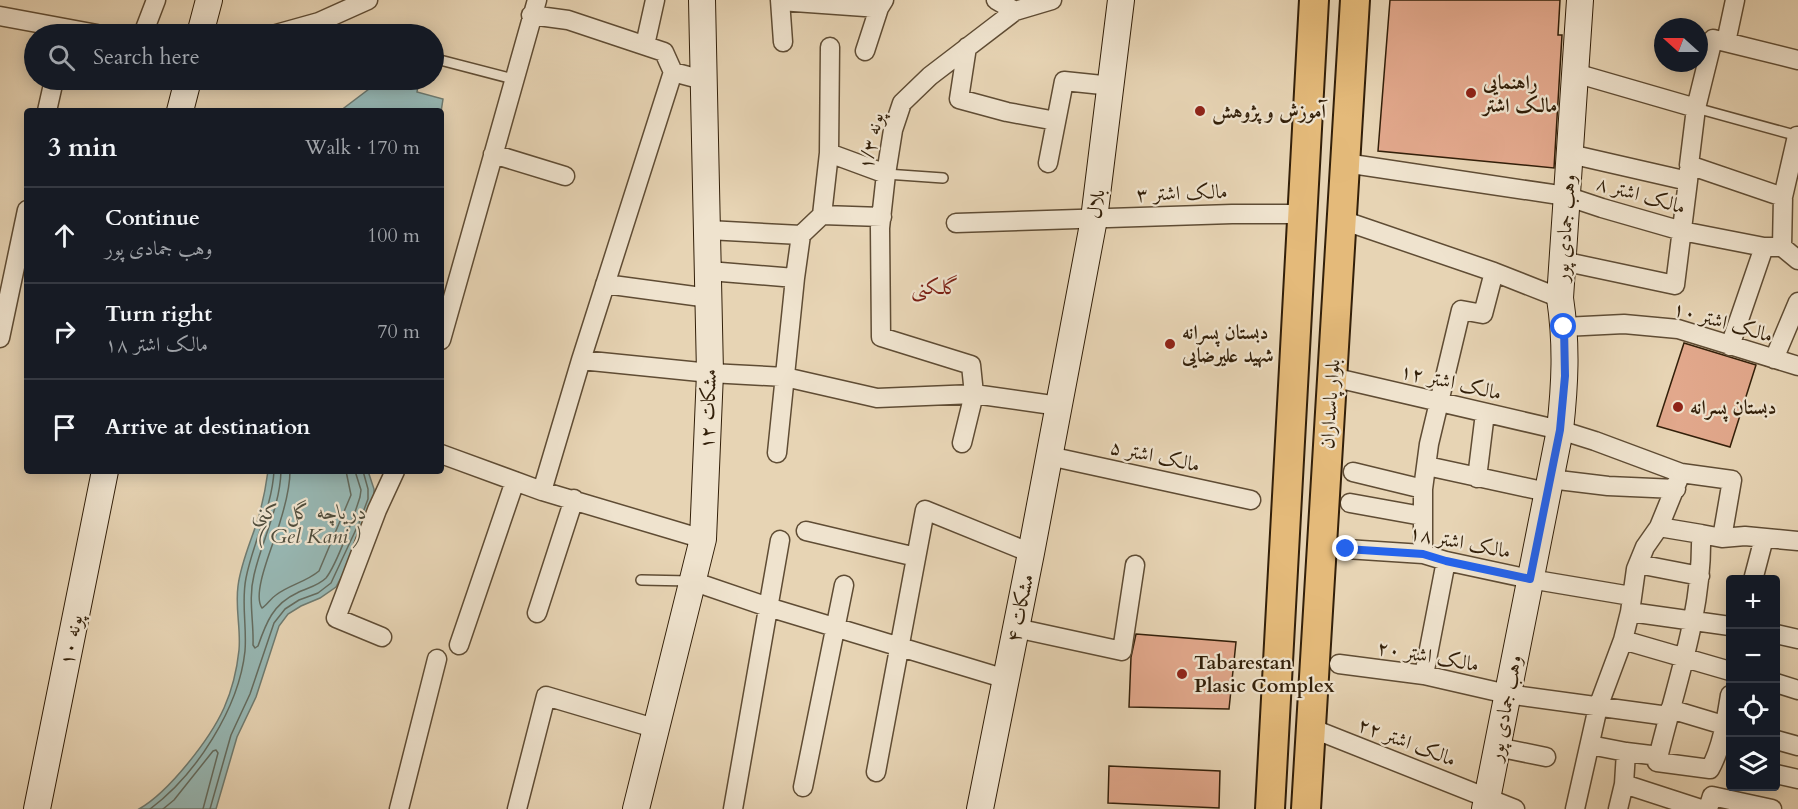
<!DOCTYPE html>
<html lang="en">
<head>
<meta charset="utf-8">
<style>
	:root { --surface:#171b24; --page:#242831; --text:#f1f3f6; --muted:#9ea1a6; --line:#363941 }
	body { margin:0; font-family:Cardo,Amiri,serif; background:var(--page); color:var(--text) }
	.controls { position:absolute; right:18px; bottom:18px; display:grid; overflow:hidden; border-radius:6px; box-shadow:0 3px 15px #0003 }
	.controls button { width:54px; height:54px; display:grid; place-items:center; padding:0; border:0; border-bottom:2px solid var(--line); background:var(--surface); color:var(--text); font:30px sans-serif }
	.compass { position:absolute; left:1654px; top:18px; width:54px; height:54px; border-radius:50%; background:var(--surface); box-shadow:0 3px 15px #0003; rotate:291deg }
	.stop { position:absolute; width:18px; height:18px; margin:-14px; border:4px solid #2563eb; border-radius:50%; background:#fff }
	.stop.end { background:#2563eb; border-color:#fff; box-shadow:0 2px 6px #0008 }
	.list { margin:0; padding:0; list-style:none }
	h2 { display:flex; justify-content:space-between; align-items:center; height:78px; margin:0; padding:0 24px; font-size:26px }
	h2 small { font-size:20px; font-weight:400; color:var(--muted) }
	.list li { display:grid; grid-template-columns:39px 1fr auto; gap:18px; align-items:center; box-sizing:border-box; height:96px; padding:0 24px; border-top:2px solid var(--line) }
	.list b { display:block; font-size:22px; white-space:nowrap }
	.list p { margin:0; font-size:20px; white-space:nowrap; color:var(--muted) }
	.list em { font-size:20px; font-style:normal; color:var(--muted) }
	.icon { flex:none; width:33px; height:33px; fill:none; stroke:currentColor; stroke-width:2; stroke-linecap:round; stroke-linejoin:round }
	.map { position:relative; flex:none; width:1798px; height:809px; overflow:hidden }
	.search { position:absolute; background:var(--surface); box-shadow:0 3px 15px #0003; left:24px; top:24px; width:420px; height:66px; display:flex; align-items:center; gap:15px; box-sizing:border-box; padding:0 21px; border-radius:33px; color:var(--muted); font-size:22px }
	.panel { position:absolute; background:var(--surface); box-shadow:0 3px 15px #0003; left:24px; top:108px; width:420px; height:366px; border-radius:6px }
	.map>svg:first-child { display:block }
	.water { fill:#97b7b3; stroke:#6f7a6f; stroke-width:1.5 }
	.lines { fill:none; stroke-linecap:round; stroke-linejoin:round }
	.shore { stroke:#646b5e; stroke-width:1.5 }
	.building { fill:#e2a88c; stroke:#321f09; stroke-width:1.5 }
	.lane-casing { stroke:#5f4c34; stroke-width:12 }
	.street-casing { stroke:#5f4c34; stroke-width:21 }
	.secondary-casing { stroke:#321f09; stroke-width:28 }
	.primary-casing { stroke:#321f09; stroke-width:32 }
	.lane { stroke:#efe3ce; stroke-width:9 }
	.street { stroke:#efe3ce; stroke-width:18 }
	.secondary { stroke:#efe3ce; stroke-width:26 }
	.primary { stroke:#e4ba7a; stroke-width:28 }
	.route { stroke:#2563eb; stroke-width:8 }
	.poi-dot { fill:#8f2418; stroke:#efe3ce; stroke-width:2 }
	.labels { text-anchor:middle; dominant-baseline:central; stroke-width:4.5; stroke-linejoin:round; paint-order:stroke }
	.poi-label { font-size:20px; font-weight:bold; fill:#321f09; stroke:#efe3ce; text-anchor:start }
	.street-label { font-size:20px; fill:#321f09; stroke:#efe3ce }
	.neighbourhood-label { font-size:21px; fill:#7a1f14; stroke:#efe3ce }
	.water-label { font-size:21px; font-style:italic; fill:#504d3c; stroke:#efe3ce }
</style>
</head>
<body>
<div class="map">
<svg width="1798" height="809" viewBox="0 0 1798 809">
	<rect width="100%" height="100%" fill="#e7d4b4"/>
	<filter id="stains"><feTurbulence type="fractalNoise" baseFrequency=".00333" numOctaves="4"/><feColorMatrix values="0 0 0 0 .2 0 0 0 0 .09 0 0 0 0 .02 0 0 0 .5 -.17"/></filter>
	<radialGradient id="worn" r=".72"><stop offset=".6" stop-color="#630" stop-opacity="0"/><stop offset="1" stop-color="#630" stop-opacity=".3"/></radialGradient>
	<!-- water -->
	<path class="water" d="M 381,80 L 419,80 L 417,92 L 443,99 L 441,112 L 340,111 Z
		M 268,471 L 368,471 L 374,489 L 374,500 L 344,572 L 336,587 L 320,598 L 301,606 L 288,614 L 279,626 L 256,697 L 237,737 L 216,809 L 139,809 C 169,792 210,739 224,708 C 232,690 237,669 239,650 C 241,629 235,608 238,586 C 241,562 252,539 259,516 C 263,501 266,486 268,471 Z"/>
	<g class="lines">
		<!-- shore -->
		<path class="shore" d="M 281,471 C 280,507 262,540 254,575 C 248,599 254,622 253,645 L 255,648 L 258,646 C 266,623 273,604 297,593 C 307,588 318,586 326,578 C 337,564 354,516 360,497 L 361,490 L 355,471
			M 290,471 C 290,488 285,506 280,522 C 275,541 251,593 262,608 C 267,605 270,599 276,595 C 289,585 306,582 319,571 L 351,495 L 346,471
			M 150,809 C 196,775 239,708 245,651 C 247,626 241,602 246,578 C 253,542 272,508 274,471
			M 163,809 L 174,800 L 213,751 L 216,750 L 218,753 L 203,809
			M 210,809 L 231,735 L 250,694 L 274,623 L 285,609 L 299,600 L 318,593 L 331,583 L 359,523 L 368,499 L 368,489 L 363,471"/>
	</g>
	<!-- building -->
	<path class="building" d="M 1390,0 L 1560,0 L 1558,35 L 1562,35 L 1554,168 L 1378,151 Z
		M 1684,343 L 1756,365 L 1730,447 L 1657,426 Z
		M 1136,634 L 1236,642 L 1229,709 L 1129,707 L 1131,657 Z
		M 1109,766 L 1220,771 L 1219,808 L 1108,803 Z"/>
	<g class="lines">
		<!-- lane casing -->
		<g class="lane-casing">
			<path id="lane" d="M 440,60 L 513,79
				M 1696,108 L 1798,136
				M 886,174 L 943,178
				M 641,580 L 690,581"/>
		</g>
		<!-- street casing -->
		<g class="street-casing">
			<path id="street" d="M 780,0 L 783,42
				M 996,0 L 1015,11
				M 780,1 L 879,8
				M 531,15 L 568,20 L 664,52 L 673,72
				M 0,16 L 97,34
				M 143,34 L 156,0
				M 276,34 L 319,22 L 368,0
				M 1726,42 L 1735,0
				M 645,45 L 655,0
				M 967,47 L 959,99 L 1007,112 L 1056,121
				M 865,51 L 879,8 L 884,0
				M 1575,73 L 1696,108
				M 47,111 L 54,80
				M 829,153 L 830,47
				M 493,154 L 565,176
				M 1570,154 L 1688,181 L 1689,169
				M 1048,163 L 1064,81 L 1112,86
				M 1345,163 L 1566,196 L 1602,208 L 1682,231 L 1764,247 L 1782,247
				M 1783,197 L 1797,136
				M 822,215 L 882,217
				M 1342,220 L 1494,272 L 1560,298
				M 956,223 L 1232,214 L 1302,214
				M 708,230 L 801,235
				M 1782,247 L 1783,197 L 1689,165 L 1696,108 L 1713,39 L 1798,60
				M 1782,247 L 1798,260
				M 1562,261 L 1675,285 L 1688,181
				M 709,271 L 795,278
				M 605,284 L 709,298
				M 1564,327 L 1624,324 L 1678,329 L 1798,366
				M 0,338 L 27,210
				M 441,340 L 537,0
				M 1730,346 L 1764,247
				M 1774,359 L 1798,302
				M 581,360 L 710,373 L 785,377 L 877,398 L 974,394 L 1059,406
				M 1332,377 L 1560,430 L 1595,441 L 1681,473 L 1732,480 L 1722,538
				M 962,443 L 974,394 L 971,365 L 881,337 L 880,228 L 886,174 L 893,130 L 902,103 L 930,76 L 1015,11 L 1052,0
				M 777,453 L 795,278 L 801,235 L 822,215 L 829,153 L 886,174
				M 441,454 L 542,491 L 703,539
				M 1049,456 L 1251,500
				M 1427,466 L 1547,492
				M 1353,472 L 1423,489
				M 1477,478 L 1485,413
				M 1550,479 L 1608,486 L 1676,489
				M 542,491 L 581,360 L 673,72 L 703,80
				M 1350,503 L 1422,516
				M 1659,527 L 1701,534
				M 806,531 L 916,557
				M 1346,549 L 1423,554 L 1446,561 L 1530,579 L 1631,596
				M 1423,554 L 1423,489 L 1429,444 L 1461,310 L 1483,314 L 1494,272
				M 1638,564 L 1700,576
				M 1753,580 L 1764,538
				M 692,581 L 768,607 L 1006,679
				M 1630,612 L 1730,626
				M 537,613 L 574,499
				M 1016,628 L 1122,651 L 1135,565
				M 1776,634 L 1798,639
				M 382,637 L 336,618 L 377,510 L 395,471
				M 1623,640 L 1730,671
				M 459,645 L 515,481
				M 1339,664 L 1424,675 L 1507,694 L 1668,716
				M 1424,675 L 1446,561
				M 1776,683 L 1798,690
				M 1730,695 C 1726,720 1722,747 1710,769 L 1657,762 C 1675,686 1703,613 1701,534 L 1722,538 L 1745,536 L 1798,541
				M 1670,709 L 1730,727
				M 1311,728 L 1515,809
				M 1776,740 L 1798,746
				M 1590,745 L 1626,752 L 1659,756
				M 1497,747 L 1546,757
				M 876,772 L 925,510 L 1031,553
				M 1776,774 L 1798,779
				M 1624,784 L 1701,809
				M 803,787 L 844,585
				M 399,809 L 437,659
				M 517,809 L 546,696 L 654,728
				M 733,809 L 780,540
				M 1575,809 L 1598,707 L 1623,640 L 1630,612 L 1636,569 L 1645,547 L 1659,527 L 1681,473
				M 1618,809 L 1624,784 L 1626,752
				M 1708,809 L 1712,796 L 1772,809"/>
		</g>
		<!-- secondary casing -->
		<g class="secondary-casing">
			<path id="secondary" d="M 200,34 L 209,0
				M 180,111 L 188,80
				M 37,809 L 105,471
				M 636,809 L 703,539 L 710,373 L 702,0
				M 980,809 L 1031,553 L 1094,219 L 1121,0
				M 1485,809 L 1560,430 C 1565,384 1567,345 1560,298 L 1580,0"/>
		</g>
		<!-- primary casing -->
		<g class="primary-casing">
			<path id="primary" d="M 1270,809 L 1314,0
				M 1306,809 L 1355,0"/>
		</g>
		<!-- lane -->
		<use href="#lane" class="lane"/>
		<!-- street -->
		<use href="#street" class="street"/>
		<!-- secondary -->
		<use href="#secondary" class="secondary"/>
		<!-- primary -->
		<use href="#primary" class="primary"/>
	</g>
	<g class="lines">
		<!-- route -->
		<path class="route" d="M 1346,549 L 1423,554 L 1446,561 L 1530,579 L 1560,430 L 1565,376 L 1564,327"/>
	</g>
	<!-- markers -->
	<g class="poi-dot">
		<circle cx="1471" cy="93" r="6"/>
		<circle cx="1200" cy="111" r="6"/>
		<circle cx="1170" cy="344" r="6"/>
		<circle cx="1678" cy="407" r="6"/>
		<circle cx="1182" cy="674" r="6"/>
	</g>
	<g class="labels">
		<!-- poi labels -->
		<g class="poi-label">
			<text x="1483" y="82">راهنمایی<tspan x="1483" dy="23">مالک اشتر</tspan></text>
			<text x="1212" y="111">آموزش و پژوهش</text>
			<text x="1182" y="332">دبستان پسرانه<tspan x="1182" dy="23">شهید علیرضایی</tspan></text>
			<text x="1690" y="407">دبستان پسرانه</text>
			<text x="1194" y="662">Tabarestan<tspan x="1194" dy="23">Plasic Complex</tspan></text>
		</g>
		<!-- street labels -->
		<g class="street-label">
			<text transform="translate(871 141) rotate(-78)">پونه ۱/۳</text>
			<text transform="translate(1182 193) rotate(-2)">مالک اشتر ۳</text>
			<text transform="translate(1641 195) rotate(16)">مالک اشتر ۸</text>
			<text transform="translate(1096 204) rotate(-82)">بلال</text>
			<text transform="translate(1565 228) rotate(-86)">وهب جمادی پور</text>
			<text transform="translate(1723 322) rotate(16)">مالک اشتر ۱۰</text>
			<text transform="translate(1451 382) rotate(13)">مالک اشتر ۱۲</text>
			<text transform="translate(1330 404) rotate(-86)">بلوار پاسداران</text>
			<text transform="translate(708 409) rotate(-88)">مشکات ۱۲</text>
			<text transform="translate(1155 456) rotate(12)">مالک اشتر ۵</text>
			<text transform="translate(1460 542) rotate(11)">مالک اشتر ۱۸</text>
			<text transform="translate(1020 608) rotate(-78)">مشکات ۴</text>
			<text transform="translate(71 640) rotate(-79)">پونه ۱۰</text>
			<text transform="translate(1428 656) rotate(10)">مالک اشتر ۲۰</text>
			<text transform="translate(1505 708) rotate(-79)">وهب جمادی پور</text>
			<text transform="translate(1407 742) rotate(21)">مالک اشتر ۲۲</text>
		</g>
		<!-- neighbourhood labels -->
		<g class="neighbourhood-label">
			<text x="935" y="287">گلکنی</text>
		</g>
		<!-- water labels -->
		<g class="water-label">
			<text x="309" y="512">دریاچه گل کنی<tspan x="309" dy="24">( Gel Kani )</tspan></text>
		</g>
	</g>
	<rect width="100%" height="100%" filter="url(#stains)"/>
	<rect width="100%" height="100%" fill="url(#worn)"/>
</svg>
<div class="controls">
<button>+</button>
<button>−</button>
<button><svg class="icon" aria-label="locate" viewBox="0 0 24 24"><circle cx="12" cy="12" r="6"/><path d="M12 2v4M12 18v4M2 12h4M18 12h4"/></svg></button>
<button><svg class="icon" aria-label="layers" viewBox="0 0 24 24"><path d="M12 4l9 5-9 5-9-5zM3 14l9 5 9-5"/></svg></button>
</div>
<svg class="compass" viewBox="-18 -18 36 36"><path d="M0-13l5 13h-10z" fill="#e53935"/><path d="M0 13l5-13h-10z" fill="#9ea1a6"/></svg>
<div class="stop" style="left:1564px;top:327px"></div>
<div class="stop end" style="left:1346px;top:549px"></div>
<div class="search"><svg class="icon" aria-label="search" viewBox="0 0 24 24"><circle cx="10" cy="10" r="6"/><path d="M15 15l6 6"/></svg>Search here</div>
<section class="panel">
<h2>3 min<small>Walk · 170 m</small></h2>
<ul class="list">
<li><svg class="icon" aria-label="ahead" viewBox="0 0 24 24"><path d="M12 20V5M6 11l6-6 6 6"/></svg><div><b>Continue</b><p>وهب جمادی پور</p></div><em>100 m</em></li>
<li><svg class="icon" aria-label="right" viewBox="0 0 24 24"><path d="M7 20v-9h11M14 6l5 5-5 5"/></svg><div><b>Turn right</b><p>مالک اشتر ۱۸</p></div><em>70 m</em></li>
<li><svg class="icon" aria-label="arrive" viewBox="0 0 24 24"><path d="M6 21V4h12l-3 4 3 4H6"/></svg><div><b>Arrive at destination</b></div></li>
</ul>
</section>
</div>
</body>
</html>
